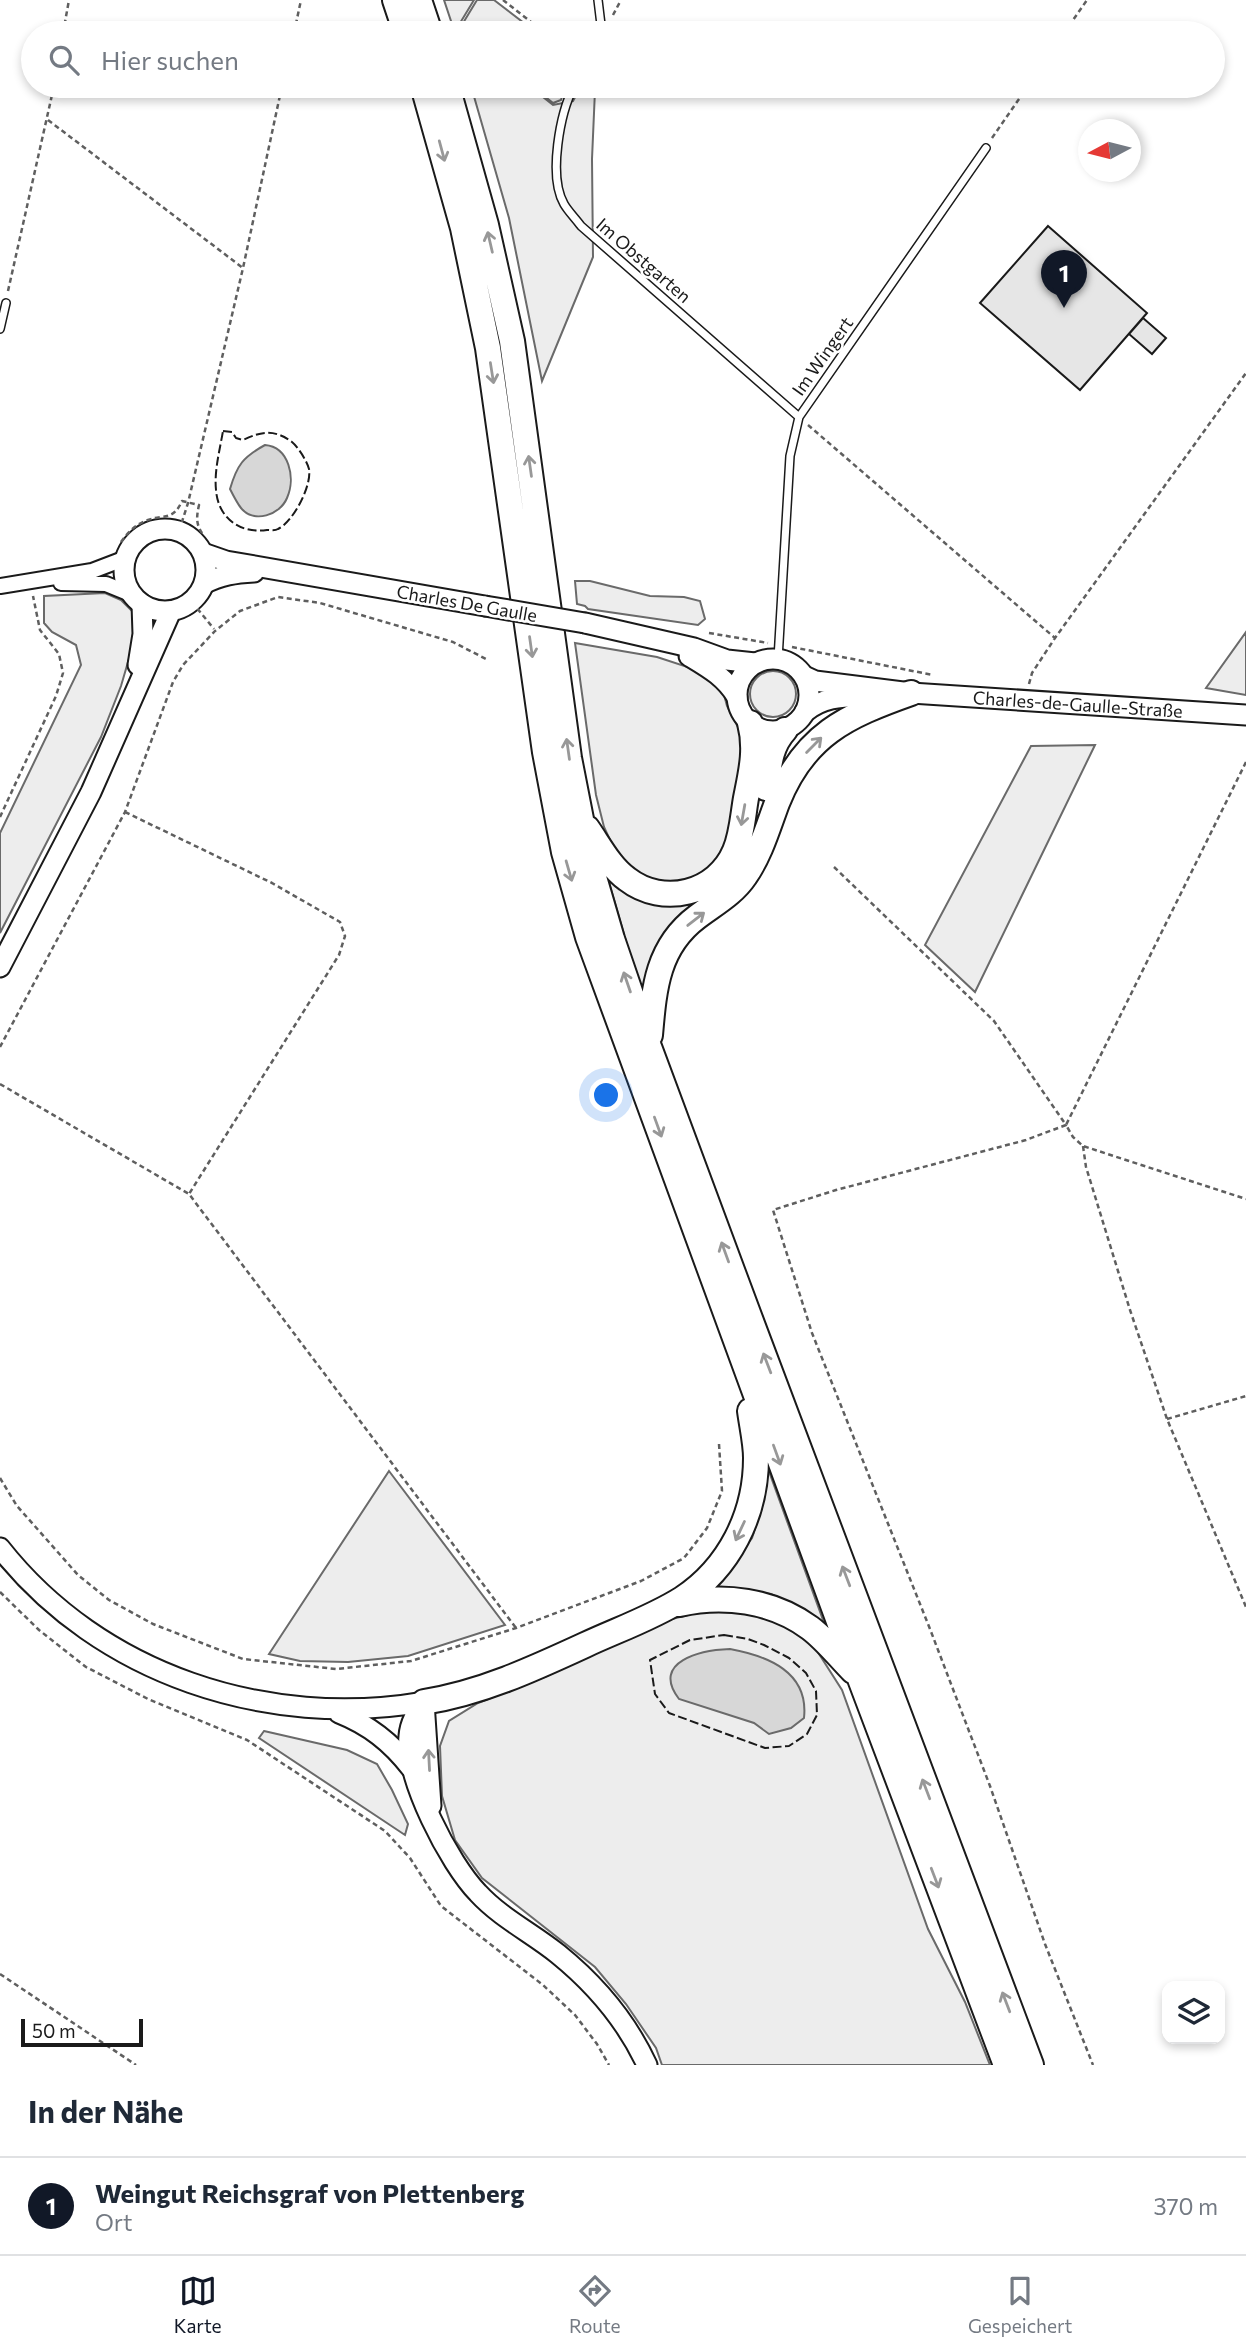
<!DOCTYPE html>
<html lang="de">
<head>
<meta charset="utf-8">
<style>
	:root { --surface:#fff; --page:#f2f2f3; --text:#1f2937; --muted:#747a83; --line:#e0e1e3; --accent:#111827 }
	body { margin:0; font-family:Commissioner,sans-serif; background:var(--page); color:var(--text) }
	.controls { position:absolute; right:21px; bottom:21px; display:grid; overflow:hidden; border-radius:14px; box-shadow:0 4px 10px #0003 }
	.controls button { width:63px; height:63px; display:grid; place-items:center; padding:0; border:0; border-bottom:2px solid var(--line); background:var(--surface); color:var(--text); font:35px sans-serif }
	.compass { position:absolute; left:1078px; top:119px; width:63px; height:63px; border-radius:50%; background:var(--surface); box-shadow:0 4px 10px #0003; rotate:263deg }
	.scale { position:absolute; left:21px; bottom:18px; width:122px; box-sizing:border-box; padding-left:7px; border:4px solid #1a1a1a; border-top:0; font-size:19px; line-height:24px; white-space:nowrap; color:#1a1a1a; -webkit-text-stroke:5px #fff; paint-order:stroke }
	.you { position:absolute; left:607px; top:1096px; width:24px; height:24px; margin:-18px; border:5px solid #fff; border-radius:50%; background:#1a73e8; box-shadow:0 0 0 10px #1a73e833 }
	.badge { display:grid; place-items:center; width:46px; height:46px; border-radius:50%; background:var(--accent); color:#fff; font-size:23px; font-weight:700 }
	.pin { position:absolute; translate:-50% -58px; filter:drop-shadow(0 2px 4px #0008) }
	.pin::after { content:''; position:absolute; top:37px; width:24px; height:21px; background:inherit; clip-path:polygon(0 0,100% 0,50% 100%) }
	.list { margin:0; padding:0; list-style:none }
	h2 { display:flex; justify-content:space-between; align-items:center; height:91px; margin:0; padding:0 28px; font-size:30px }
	h2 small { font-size:23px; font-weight:400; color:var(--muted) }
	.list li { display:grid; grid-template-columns:46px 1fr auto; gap:21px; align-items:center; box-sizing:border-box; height:98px; padding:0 28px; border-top:2px solid var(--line) }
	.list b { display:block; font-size:26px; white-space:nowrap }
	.list p { margin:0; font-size:23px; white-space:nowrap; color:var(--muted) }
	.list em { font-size:23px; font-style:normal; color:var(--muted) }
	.icon { flex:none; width:38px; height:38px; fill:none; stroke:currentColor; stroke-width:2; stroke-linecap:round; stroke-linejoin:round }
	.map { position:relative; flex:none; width:1246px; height:2065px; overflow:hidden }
	.search { position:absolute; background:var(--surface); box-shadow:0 4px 10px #0003; left:21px; right:21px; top:21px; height:77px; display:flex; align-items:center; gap:18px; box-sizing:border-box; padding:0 24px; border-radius:38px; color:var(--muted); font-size:26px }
	.sheet { height:189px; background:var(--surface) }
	nav { display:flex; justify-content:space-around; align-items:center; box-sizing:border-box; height:98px; border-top:2px solid var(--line); background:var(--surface); font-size:19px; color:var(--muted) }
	nav a { display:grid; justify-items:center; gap:4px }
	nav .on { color:var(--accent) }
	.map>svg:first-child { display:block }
	.built { fill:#ededed; stroke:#6a6a6a; stroke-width:2 }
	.water { fill:#d7d7d7; stroke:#6a6a6a; stroke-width:2 }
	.building { fill:#e6e6e6; stroke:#1a1a1a; stroke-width:2 }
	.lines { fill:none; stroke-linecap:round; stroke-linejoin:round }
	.service-casing { stroke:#1a1a1a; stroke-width:10 }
	.minor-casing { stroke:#1a1a1a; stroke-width:18 }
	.tertiary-casing { stroke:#1a1a1a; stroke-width:23 }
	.trunk-casing { stroke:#1a1a1a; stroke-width:28 }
	.path { stroke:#5f5f5f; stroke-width:2.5; stroke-dasharray:5 3.5; stroke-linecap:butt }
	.service { stroke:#fff; stroke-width:7 }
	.minor { stroke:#fff; stroke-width:14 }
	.tertiary { stroke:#fff; stroke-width:19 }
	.trunk { stroke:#fff; stroke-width:24 }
	.tertiary-bridge-casing { stroke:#1a1a1a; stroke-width:23; stroke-linecap:butt }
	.tertiary-bridge { stroke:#fff; stroke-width:19 }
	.fence { stroke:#1a1a1a; stroke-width:2; stroke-dasharray:9 3.5; stroke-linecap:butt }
	.oneway { stroke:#989898 }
	.labels { text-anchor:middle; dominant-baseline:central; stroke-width:5; stroke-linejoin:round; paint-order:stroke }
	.street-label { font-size:18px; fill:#1a1a1a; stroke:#fff }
</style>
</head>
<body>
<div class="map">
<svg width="1246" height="2065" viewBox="0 0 1246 2065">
	<rect width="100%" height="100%" fill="#fff"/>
	<!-- built -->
	<path class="built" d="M 444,0 L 474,0 L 457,28 L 463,33 L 455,33 Z
		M 477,0 L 494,0 L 537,33 L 466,33 L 460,28 Z
		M 471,86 L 529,86 L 553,105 L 573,101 L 581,86 L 598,86 L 595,90 L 592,159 L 593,257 L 542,381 L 509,218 Z
		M 532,86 L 565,86 L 561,100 L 553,103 Z
		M 575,581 L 590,581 L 650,596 L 684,597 L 700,601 L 705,619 L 698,625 L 588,609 L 585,606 L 577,604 Z
		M 105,593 L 121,600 L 132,611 L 135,625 L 133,645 L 121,686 L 101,737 L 0,933 L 0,833 L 81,665 L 76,645 L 52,632 L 44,623 L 44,596 Z
		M 1246,632 L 1246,695 L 1206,688 Z
		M 575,643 L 657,657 L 706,673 L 723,691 L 727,706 L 742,735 L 742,750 L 728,838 L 721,857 L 705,872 L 689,881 L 670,884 L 650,881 L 631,870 L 617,855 L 604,827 L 596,795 Z
		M750 694a23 23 0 1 1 46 0a23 23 0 1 1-46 0Z
		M 1095,745 L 975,992 L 925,945 L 1031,746 Z
		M 608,879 L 621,888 L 707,894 L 650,964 L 641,993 Z
		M 767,1466 L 827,1631 L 794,1605 L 771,1594 L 717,1586 L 752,1538 L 762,1507 Z
		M 389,1471 L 505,1625 L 408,1656 L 348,1662 L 300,1661 L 269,1654 Z
		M 724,1606 L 775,1617 L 812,1643 L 842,1690 L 928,1929 L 965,2002 L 990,2065 L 662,2065 L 656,2048 L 626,2004 L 595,1967 L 482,1878 L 455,1840 L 442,1796 L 440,1746 L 449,1721 L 478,1703 L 547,1676 L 624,1638 L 672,1619 Z
		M 264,1731 L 347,1750 L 377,1764 L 392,1790 L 408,1824 L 405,1835 L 259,1738 Z"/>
	<!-- water -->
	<path class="water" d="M 265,445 C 289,447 296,478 287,498 C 280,515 254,524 241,508 C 237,503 233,495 230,489 C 237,465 243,457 265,445 Z
		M 730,1649 C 768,1656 809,1672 804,1718 L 791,1728 L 769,1734 L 754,1723 L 679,1699 C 650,1661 702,1650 730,1649 Z"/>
	<!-- building -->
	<path class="building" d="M 1048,226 L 1147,313 L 1080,390 L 980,303 Z
		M 1143,318 L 1166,338 L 1152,354 L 1129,334 Z"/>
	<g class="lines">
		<!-- service casing -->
		<g class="service-casing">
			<path id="service" d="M 598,0 L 602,33
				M 574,86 C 560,113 548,176 564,204 C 568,211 575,218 581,226 L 799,417
				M 0,329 L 6,303
				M 778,659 L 790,456 L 799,417 L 986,148"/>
		</g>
		<!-- minor casing -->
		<g class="minor-casing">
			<path id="minor" d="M 61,583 L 106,584 L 133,595
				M 0,586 L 92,571 L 126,558"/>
		</g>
		<!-- tertiary casing -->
		<g class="tertiary-casing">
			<g id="tertiary">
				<circle cx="165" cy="570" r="41"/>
				<path d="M 203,553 L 226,561 L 485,606"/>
				<path d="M 204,584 C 220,575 236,573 254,572"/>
				<path d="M 585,623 L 694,648 L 727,660 L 755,663"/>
				<path d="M 689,656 C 709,668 725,677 737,697"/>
				<circle cx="773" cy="695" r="36"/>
				<path d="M 138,665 L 143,634 L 142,604"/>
				<path id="s1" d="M 804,676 L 815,681 L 911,693 L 1246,715"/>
				<path d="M 805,712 C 823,697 842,697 864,696"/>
				<path d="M 0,967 L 91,792 L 171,611"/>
				<path d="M 0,1548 C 100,1675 267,1729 424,1702"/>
				<path d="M 424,1702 C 416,1713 410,1723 409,1736 C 405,1778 449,1863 478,1893 C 501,1918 532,1933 558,1954 C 595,1984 627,2022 647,2065"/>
				<path d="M 424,1702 L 431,1806"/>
				<path d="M 339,1713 C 369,1725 391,1742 411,1768"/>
			</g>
		</g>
		<!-- trunk casing -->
		<g class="trunk-casing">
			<path id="trunk" d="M 395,0 L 406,33
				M 419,0 L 430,33
				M 423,86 L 463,228 L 488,348 L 545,752 L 564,852 L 588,937 L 859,1676 L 1006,2065
				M 447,86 L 486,225 L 512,341 L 569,758 L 589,860 L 612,939 L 649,1047 L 749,1316 L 1031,2065
				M 766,788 C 769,766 770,746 785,730
				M 587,828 C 599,845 610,867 627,879 C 663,907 717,894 735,851 C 742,835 743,815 746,798 C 751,773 757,749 750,723
				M 650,1035 C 654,989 657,947 697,917 C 714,904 733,894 745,876 C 760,855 768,827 777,803 C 804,735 846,716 911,693
				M 679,1604 C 723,1594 772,1600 810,1628 C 826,1640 839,1657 853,1671
				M 424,1702 C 481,1693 533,1669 585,1645 C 617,1630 652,1618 682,1599 C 729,1568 756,1515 756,1458 C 756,1443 752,1426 750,1411"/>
		</g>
		<!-- path -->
		<path class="path" d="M 503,0 L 545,33
			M 613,15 L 621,0
			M 63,33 L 69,0
			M 294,33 L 301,0
			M 1064,33 L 1087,0
			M 48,120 L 243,268
			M 992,138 L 1028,86
			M 8,291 L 54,86
			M 808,425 L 1055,638
			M 179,531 L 188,503 L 243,268 L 282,86
			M 121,542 C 128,532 136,524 148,520 C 165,514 173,521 182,501 L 199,505 C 196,519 196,525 204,536
			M 192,602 L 214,629
			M 709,633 L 768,643
			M 792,647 L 933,675
			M 1029,684 L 1032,673 L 1055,638 L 1246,373
			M 1246,762 L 1066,1125 L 1073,1137 L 1083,1146 L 1246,1199
			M 125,812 L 272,883 L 340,922 L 345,936 L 339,955 L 189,1194
			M 0,817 L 56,696 L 63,673 L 59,654 L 40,630 L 33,596
			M 834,867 L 994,1021 L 1066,1125 L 1026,1140 L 836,1190 L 773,1210 L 812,1333 L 930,1629 L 990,1786 L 1045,1944 L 1093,2065
			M 0,1047 L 125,812 L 173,682 L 183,665 L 215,631 L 240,611 L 278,597 L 320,603 L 453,642 L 488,660
			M 0,1084 L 189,1194 L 516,1628
			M 1083,1146 L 1086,1167 L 1130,1310 L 1167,1419 L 1246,1607
			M 1167,1419 L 1246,1396
			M 0,1478 L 17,1506 L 78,1575 L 109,1600 L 153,1624 L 243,1659 L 336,1669 L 411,1661 L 516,1628 L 641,1581 L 684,1558 L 707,1528 L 722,1491 L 719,1444
			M 0,1592 L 39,1630 L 86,1667 L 148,1699 L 247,1740 L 385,1831 L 410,1858 L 441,1906 L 543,1985 L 575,2015 L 597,2044 L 609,2065
			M 0,1974 L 136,2065"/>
		<!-- service -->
		<use href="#service" class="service"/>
		<!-- minor -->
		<use href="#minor" class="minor"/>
		<!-- tertiary -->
		<use href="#tertiary" class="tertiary"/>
		<!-- trunk -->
		<use href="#trunk" class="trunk"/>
		<!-- tertiary-bridge casing -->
		<g class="tertiary-bridge-casing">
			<path id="tertiary-bridge" d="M 485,606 L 585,623"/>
		</g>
		<!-- tertiary-bridge -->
		<use href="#tertiary-bridge" class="tertiary-bridge"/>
		<!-- fence -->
		<path class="fence" d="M 223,431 L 232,432 L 236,438 L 243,440 C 262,431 274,429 292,442 C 298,447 307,461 309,469 C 312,486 293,522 278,529 C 275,531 271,530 267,530 C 240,534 218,518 216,490 C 214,471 220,449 223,431 Z
			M 724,1635 L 748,1639 L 764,1645 L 789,1658 L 806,1673 L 816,1691 L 817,1715 L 807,1734 L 789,1746 L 765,1748 L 669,1713 L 655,1694 L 650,1660 L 690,1640 Z"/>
	</g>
	<!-- one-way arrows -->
	<defs><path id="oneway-shaft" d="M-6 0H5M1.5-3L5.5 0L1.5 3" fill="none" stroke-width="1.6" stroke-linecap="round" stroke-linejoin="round" transform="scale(1.75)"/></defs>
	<g class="oneway">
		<use href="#oneway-shaft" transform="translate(442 151) rotate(75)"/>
		<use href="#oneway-shaft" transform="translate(490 242) rotate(-103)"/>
		<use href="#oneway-shaft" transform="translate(492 373) rotate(81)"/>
		<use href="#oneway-shaft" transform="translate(530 466) rotate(-98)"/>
		<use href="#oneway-shaft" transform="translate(531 647) rotate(82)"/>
		<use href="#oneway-shaft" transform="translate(814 745) rotate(-45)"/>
		<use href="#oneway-shaft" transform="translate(568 749) rotate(-98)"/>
		<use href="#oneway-shaft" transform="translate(743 815) rotate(100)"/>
		<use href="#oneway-shaft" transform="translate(569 871) rotate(74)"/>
		<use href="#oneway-shaft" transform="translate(696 919) rotate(-38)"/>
		<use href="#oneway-shaft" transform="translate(627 982) rotate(-109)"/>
		<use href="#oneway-shaft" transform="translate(658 1127) rotate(70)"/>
		<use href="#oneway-shaft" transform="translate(725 1252) rotate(-110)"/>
		<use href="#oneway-shaft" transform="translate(767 1363) rotate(-111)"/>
		<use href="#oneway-shaft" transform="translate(777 1455) rotate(70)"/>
		<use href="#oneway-shaft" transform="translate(740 1531) rotate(115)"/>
		<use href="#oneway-shaft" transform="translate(846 1576) rotate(-111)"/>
		<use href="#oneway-shaft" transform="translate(429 1760) rotate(-93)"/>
		<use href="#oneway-shaft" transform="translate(926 1789) rotate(-111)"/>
		<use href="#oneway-shaft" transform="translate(935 1878) rotate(69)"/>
		<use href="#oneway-shaft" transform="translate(1006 2002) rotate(-111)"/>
	</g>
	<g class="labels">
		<!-- street labels -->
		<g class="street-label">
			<text transform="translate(644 260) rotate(41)">Im Obstgarten</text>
			<text transform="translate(822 356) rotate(-55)">Im Wingert</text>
			<text transform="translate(467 603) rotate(10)">Charles De Gaulle</text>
			<text stroke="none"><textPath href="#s1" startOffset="276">Charles-de-Gaulle-Straße</textPath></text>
		</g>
	</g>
</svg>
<div class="controls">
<button><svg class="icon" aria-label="layers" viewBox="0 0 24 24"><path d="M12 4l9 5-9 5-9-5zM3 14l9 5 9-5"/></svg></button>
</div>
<svg class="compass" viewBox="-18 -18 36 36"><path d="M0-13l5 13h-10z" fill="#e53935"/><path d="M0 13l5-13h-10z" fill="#747a83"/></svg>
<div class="scale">50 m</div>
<div class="you"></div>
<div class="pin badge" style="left:1064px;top:308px">1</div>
<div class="search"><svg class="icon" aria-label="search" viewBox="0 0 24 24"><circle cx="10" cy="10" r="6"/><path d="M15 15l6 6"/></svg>Hier suchen</div>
</div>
<section class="sheet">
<h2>In der Nähe<small></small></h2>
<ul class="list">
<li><span class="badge">1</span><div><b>Weingut Reichsgraf von Plettenberg</b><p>Ort</p></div><em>370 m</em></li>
</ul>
</section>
<nav>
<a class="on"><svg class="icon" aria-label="map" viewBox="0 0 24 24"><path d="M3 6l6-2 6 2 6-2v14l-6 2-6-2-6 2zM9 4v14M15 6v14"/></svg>Karte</a>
<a><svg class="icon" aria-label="directions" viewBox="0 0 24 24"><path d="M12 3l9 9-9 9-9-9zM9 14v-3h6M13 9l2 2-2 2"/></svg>Route</a>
<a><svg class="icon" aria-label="saved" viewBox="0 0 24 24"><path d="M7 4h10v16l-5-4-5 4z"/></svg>Gespeichert</a>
</nav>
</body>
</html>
